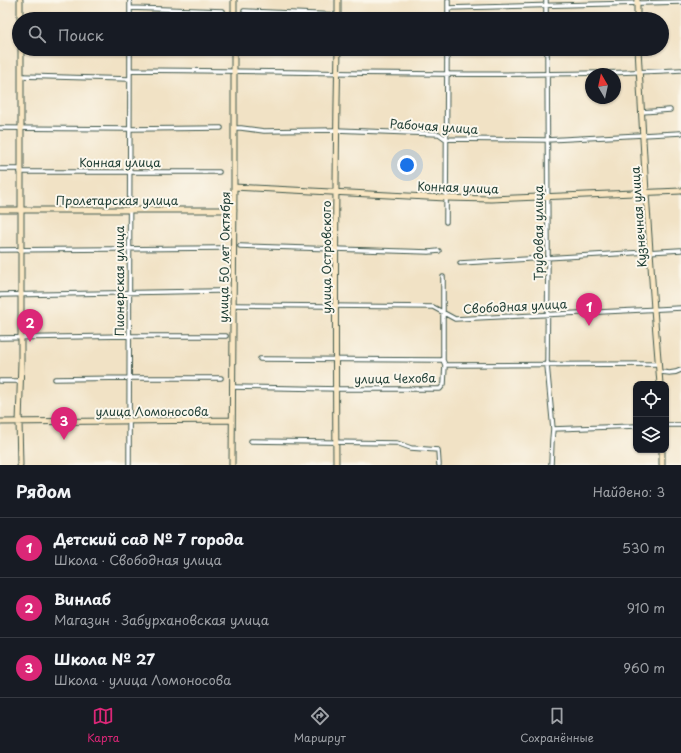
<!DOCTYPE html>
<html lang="ru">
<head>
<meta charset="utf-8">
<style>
	:root { --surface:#171b24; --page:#242831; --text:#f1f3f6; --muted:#9ea1a6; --line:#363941; --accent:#db2777 }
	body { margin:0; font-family:"Playpen Sans",sans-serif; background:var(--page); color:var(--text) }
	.controls { position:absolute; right:12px; bottom:12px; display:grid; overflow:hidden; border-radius:8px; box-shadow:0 1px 3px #0004 }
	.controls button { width:36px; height:36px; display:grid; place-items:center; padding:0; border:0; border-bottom:1px solid var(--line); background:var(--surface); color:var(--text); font:20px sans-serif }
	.compass { position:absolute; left:585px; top:68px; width:36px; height:36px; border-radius:50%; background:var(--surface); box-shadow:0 1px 3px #0004; rotate:351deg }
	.you { position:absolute; left:407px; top:165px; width:14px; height:14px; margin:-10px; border:3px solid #fff; border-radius:50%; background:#1a73e8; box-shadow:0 0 0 6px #1a73e833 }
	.badge { display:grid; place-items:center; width:26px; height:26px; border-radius:50%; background:var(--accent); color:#fff; font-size:13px; font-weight:700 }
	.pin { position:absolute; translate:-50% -33px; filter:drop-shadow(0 1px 2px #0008) }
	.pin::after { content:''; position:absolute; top:21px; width:14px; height:12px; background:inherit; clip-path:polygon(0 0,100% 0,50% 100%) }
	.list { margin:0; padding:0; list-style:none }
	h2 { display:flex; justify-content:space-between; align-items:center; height:52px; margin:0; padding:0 16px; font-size:17px }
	h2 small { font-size:13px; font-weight:400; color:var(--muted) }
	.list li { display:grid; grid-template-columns:26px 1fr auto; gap:12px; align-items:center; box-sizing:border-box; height:60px; padding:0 16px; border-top:1px solid var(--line) }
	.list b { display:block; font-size:15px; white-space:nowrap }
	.list p { margin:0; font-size:13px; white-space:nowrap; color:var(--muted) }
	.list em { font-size:13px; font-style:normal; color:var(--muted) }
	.icon { flex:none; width:22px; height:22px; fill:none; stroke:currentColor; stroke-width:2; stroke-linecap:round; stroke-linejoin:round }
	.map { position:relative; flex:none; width:681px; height:465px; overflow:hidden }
	.search { position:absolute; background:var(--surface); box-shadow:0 1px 3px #0004; left:12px; right:12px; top:12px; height:44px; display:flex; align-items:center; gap:10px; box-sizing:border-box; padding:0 14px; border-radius:22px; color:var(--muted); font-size:15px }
	.sheet { height:232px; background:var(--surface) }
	nav { display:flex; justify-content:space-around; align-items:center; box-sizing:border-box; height:56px; border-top:1px solid var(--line); background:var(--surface); font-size:11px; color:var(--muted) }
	nav a { display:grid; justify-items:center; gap:2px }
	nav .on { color:var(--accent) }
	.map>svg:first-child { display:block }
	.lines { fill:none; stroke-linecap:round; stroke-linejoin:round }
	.street-casing { stroke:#3e564a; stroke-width:5.5 }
	.secondary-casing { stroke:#3e564a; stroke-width:7 }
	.street { stroke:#fff; stroke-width:3.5 }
	.secondary { stroke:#fae7c3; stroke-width:5 }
	.labels { text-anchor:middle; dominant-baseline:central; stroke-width:4; stroke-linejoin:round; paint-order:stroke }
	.street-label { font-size:12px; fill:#1f3d34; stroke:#fbf7ec }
</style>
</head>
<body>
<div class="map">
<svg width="681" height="465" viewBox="0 0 681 465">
	<rect width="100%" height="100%" fill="#fbf7ec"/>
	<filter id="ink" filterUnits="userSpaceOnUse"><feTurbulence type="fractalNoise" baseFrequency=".025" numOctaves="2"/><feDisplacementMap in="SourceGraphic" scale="8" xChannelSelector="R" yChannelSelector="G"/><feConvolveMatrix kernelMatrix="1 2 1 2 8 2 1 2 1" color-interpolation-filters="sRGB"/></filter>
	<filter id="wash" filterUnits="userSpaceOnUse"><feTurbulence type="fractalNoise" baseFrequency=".012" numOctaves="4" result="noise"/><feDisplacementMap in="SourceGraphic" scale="16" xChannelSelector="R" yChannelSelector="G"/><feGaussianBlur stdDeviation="0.9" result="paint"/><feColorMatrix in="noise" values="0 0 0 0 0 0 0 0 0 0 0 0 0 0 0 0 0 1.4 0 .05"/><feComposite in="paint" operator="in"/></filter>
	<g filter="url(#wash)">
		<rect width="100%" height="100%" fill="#f1e2c5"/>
	</g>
	<g filter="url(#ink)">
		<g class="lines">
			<!-- street casing -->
			<g class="street-casing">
				<path id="street" d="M 546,0 L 546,19
					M 130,8 L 223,11
					M 448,8 L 681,2
					M 244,11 L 338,15
					M 130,19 L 130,0
					M 448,19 L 448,0
					M 547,49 L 548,258 L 547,365 L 553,429 L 552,440 L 551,465
					M 130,70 C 313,71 497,79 681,70
					M 21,76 L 129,79
					M 641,112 L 670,110
					M 0,128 L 129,129 L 221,128
					M 234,128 L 241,128 L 264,131 L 336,130 L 439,134 L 446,139 L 547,140 L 681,133
					M 0,169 L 20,169
					M 20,172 L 219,172
					M 446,222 L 447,49
					M 240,246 L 429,252 L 439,251
					M 0,250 L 220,248
					M 460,263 L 681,250
					M 443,277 L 443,360 L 445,365
					M 0,295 L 218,291
					M 233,305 L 433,307 L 455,319 L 681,308
					M 0,338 L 129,336 L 226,336
					M 260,359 L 443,360
					M 659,372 C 667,373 674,374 681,370
					M 55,379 L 129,378 L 221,378
					M 0,381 L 20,381
					M 232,387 L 339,389 L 440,389 L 444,384 L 445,365 L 659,364
					M 666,425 L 681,425
					M 553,429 L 636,426
					M 251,441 L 397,443 L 411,448 L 438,450 L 439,465
					M 129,465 L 130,49"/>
			</g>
			<!-- secondary casing -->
			<g class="secondary-casing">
				<path id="secondary" d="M 20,0 L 20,19
					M 234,0 L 234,19
					M 338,0 L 338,19
					M 637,0 L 637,19
					M 638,49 L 646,193 L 654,309 L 660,384
					M 234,187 L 446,198 L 491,199 L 681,191
					M 0,210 L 234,210
					M 0,422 L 232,420
					M 20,465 L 19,422 L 21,362 L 21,49
					M 232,465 L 234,187 L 234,49
					M 336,465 C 335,326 335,188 338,49
					M 662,465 L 662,450"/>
			</g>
			<!-- street -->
			<use href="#street" class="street"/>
			<!-- secondary -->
			<use href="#secondary" class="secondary"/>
		</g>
	</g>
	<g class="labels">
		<!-- street labels -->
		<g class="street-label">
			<text transform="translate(434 126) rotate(4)">Рабочая улица</text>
			<text x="120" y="162">Конная улица</text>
			<text transform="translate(458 187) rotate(2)">Конная улица</text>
			<text x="117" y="200">Пролетарская улица</text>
			<text transform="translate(638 217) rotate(-94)">Кузнечная улица</text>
			<text transform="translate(538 233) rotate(-90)">Трудовая улица</text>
			<text transform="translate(224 257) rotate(-89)">улица 50 лет Октября</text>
			<text transform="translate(326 257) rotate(-90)">улица Островского</text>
			<text transform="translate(119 281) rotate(-90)">Пионерская улица</text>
			<text transform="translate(515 306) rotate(-3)">Свободная улица</text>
			<text transform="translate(395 378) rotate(-1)">улица Чехова</text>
			<text x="152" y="411">улица Ломоносова</text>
		</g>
	</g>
</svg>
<div class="controls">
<button><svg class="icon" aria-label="locate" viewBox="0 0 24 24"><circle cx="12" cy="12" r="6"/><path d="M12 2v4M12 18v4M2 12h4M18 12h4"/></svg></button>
<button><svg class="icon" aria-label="layers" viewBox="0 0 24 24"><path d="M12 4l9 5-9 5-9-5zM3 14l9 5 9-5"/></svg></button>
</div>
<svg class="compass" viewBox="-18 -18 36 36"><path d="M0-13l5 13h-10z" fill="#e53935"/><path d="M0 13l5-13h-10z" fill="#9ea1a6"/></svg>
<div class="you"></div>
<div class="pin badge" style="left:589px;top:326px">1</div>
<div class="pin badge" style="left:30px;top:342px">2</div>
<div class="pin badge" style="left:64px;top:440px">3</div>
<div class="search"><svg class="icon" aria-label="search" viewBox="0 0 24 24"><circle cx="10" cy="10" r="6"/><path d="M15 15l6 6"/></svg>Поиск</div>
</div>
<section class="sheet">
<h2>Рядом<small>Найдено: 3</small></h2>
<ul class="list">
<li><span class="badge">1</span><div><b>Детский сад № 7 города</b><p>Школа · Свободная улица</p></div><em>530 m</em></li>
<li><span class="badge">2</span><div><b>Винлаб</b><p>Магазин · Забурхановская улица</p></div><em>910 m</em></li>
<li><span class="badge">3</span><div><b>Школа № 27</b><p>Школа · улица Ломоносова</p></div><em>960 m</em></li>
</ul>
</section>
<nav>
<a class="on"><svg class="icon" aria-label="map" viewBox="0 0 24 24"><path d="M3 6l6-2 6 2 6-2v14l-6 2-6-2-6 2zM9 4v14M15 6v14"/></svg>Карта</a>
<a><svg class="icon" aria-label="directions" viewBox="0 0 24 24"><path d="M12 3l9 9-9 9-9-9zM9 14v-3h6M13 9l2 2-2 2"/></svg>Маршрут</a>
<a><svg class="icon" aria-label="saved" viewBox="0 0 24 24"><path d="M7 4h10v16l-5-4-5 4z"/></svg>Сохранённые</a>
</nav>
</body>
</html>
